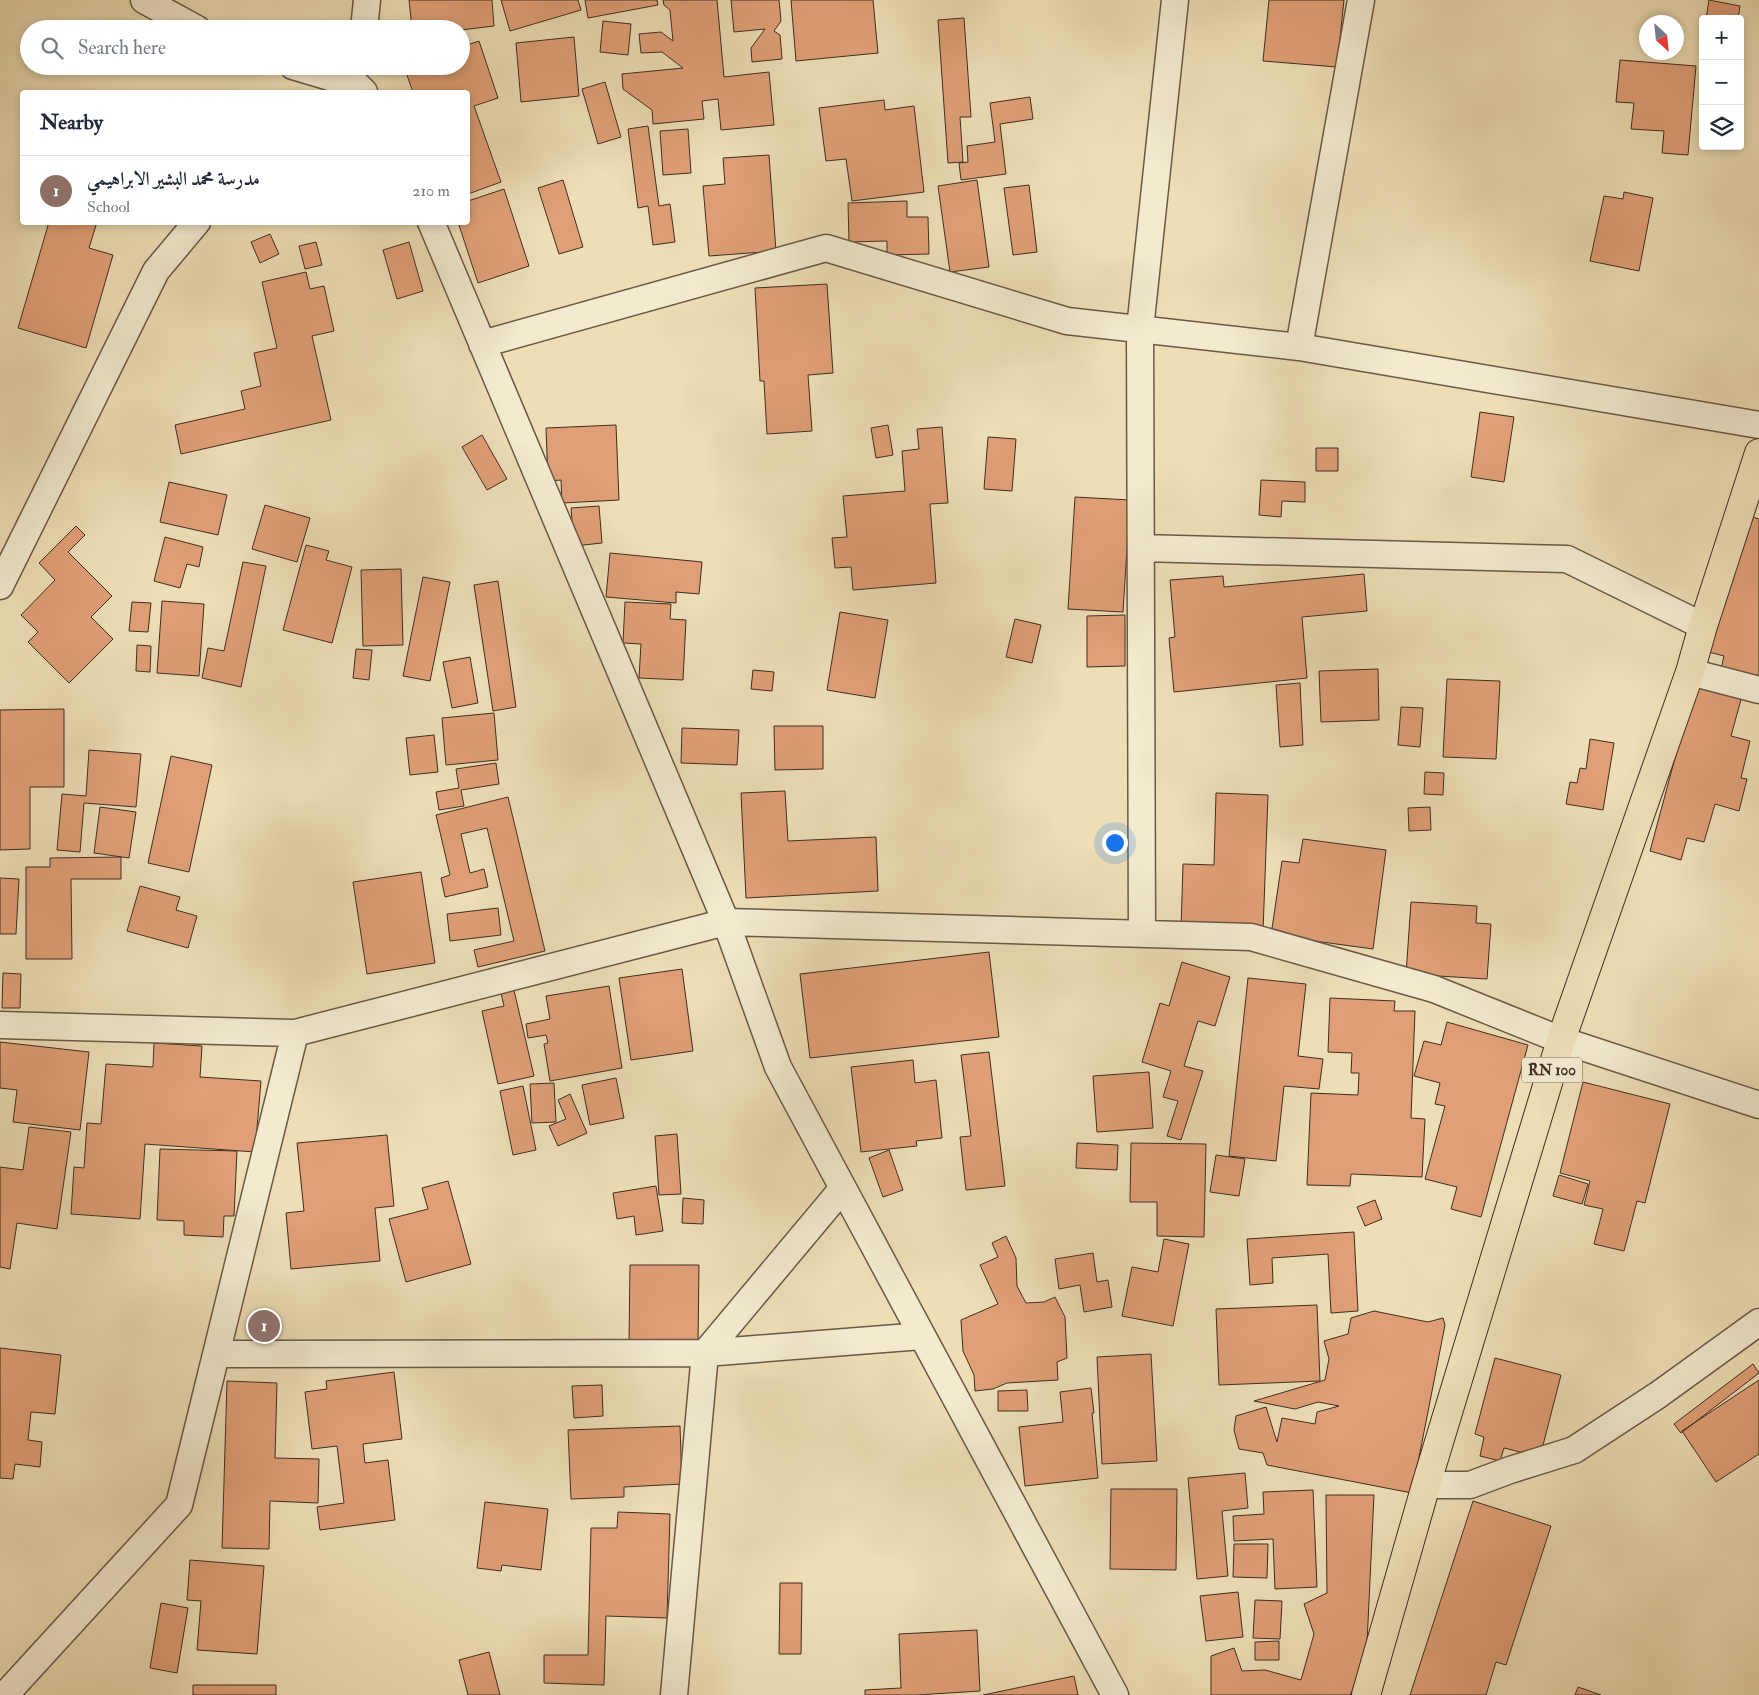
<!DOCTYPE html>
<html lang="en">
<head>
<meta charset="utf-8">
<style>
	:root { --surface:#fff; --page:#f6f6f7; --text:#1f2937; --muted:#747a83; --line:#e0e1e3; --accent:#8f2418 }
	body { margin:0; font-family:"IM FELL Double Pica",Amiri,serif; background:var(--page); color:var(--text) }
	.controls { position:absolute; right:15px; top:15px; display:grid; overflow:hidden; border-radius:5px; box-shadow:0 2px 8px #0003 }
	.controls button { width:45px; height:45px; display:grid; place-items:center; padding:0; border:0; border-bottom:1px solid var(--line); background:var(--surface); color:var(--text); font:25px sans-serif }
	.compass { position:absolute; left:1639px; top:15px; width:45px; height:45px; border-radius:50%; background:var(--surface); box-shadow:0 2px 8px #0003; rotate:153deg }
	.you { position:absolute; left:1114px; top:842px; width:18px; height:18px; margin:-12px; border:4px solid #fff; border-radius:50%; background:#1a73e8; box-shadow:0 0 0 8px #1a73e833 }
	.badge { display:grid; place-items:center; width:32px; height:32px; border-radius:50%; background:var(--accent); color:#fff; font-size:16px; font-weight:700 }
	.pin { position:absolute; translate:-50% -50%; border:2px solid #fff; box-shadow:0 1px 5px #0006 }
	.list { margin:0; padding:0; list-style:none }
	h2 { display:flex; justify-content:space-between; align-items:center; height:65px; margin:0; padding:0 20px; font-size:21px }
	h2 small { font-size:16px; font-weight:400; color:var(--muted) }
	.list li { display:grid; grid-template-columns:32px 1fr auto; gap:15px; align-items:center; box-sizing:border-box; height:70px; padding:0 20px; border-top:1px solid var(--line) }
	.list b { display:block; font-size:19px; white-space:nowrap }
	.list p { margin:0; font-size:16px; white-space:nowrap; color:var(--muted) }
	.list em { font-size:16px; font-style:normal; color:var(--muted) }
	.icon { flex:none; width:28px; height:28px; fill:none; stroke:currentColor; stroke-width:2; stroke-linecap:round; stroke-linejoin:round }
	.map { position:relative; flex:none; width:1759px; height:1695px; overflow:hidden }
	.search { position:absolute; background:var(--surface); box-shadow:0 2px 8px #0003; left:20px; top:20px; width:450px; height:55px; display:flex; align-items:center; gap:12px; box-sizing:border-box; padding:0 18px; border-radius:28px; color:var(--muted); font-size:19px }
	.panel { position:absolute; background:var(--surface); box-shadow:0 2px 8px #0003; left:20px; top:90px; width:450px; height:135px; border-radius:5px }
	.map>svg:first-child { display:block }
	.building { fill:#e09f76; stroke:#3f2d22 }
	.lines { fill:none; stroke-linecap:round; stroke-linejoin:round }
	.street-casing { stroke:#6a5947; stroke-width:29 }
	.primary-casing { stroke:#3f2d22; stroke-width:30 }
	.street { stroke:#f3ead0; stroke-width:26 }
	.primary { stroke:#eddeb6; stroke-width:28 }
	.labels { text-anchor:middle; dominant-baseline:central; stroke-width:4; stroke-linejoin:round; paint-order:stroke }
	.shield { fill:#f3ead0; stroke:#756656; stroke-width:1 }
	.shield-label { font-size:15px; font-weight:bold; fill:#3f2d22 }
</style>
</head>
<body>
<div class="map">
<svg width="1759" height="1695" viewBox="0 0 1759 1695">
	<rect width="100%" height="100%" fill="#eddeb6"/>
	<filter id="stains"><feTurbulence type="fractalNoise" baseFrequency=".004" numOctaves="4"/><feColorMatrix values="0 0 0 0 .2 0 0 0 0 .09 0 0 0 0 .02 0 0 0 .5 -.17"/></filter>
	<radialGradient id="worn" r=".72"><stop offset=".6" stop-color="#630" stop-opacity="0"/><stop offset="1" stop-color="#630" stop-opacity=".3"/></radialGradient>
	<!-- building -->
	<path class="building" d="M 409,0 L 492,0 L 494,26 L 461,30 L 412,29 Z
		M 501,0 L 578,0 L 581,10 L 510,31 Z
		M 585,0 L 657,0 L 658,5 L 588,18 Z
		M 663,0 L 717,0 L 724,77 L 769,72 L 774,125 L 721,130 L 718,99 L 702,101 L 704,119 L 653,124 L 652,110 L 623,89 L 622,74 L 683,68 L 662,52 L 641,53 L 639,34 L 661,32 L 673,41 L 670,10 L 664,5 Z
		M 731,0 L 779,0 L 781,21 L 774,31 L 780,35 L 782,59 L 752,62 L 751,48 L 765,29 L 734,32 Z
		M 791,0 L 873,0 L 878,53 L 796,61 Z
		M 1269,0 L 1344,0 L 1337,67 L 1263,61 Z
		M 1709,0 L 1740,6 L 1738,19 L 1706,19 Z
		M 964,18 L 971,117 L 960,117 L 963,162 L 948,163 L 938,20 Z
		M 603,21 L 631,24 L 628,55 L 600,52 Z
		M 574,37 L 579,96 L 521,102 L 516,43 Z
		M 479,41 L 498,98 L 474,106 L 501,182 L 468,194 L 468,92 L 413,92 L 404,67 L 461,66 L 461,47 Z
		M 1620,60 L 1696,66 L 1688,155 L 1662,153 L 1664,131 L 1631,129 L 1634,103 L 1616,102 Z
		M 605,82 L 621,137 L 598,144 L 582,89 Z
		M 1030,97 L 1033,119 L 1000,124 L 1006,174 L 961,180 L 959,163 L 968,162 L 967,146 L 995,142 L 990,103 Z
		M 884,100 L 885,110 L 914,106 L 924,192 L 852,201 L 846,159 L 826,161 L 819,108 Z
		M 648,126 L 659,206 L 670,204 L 675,242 L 653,245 L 648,206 L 638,208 L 628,129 Z
		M 688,129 L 691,173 L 663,175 L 660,131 Z
		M 769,155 L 776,251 L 709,256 L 703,186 L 725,184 L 723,158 Z
		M 563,180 L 583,247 L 559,254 L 538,188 Z
		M 977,180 L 989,267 L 950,272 L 938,186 Z
		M 1029,185 L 1037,252 L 1013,255 L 1004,188 Z
		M 504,189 L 529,266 L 478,283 L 458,222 L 468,222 L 468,201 Z
		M 1624,192 L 1653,198 L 1639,271 L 1590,261 L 1604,196 L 1623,199 Z
		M 907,201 L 907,217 L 928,217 L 929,254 L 887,255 L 887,241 L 849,242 L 848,203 Z
		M 49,222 L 97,222 L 89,248 L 113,255 L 86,348 L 18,328 Z
		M 270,234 L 279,254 L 260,263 L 251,242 Z
		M 316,242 L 322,265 L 305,269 L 299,246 Z
		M 409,242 L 423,291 L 397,299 L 383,250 Z
		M 306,272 L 310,289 L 324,286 L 334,331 L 312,336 L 331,420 L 181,454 L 175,425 L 245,409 L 241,391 L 261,386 L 254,353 L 277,348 L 262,282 Z
		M 827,284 L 833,373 L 808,375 L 812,431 L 767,434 L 764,381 L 760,381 L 755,288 Z
		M 1480,412 L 1514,417 L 1504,482 L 1471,477 Z
		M 616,425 L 619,500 L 562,503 L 561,480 L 548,481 L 546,428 Z
		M 888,425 L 893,455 L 876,458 L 871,428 Z
		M 942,427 L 948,503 L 930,504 L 936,583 L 853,590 L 851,567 L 835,568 L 832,538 L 847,537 L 843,496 L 905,491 L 902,451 L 919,449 L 917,429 Z
		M 482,435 L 507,479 L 487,490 L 462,447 Z
		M 988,437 L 1016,439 L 1012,491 L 984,489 Z
		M 1316,448 L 1338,448 L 1338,471 L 1316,471 Z
		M 1261,480 L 1305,482 L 1305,502 L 1282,501 L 1281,517 L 1259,515 Z
		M 169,482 L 227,495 L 218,535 L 160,522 Z
		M 1075,497 L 1130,500 L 1123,612 L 1068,609 Z
		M 265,505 L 310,518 L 297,562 L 252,549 Z
		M 599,506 L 602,543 L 574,546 L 571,508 Z
		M 1743,514 L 1759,519 L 1759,679 L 1721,669 L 1724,656 L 1705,651 Z
		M 76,526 L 85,535 L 68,552 L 112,596 L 91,617 L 113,639 L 69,683 L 28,642 L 38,632 L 21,615 L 55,580 L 39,563 Z
		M 165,537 L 203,547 L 199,567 L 187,564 L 180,588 L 154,581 Z
		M 306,545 L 329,551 L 326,560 L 352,567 L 332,643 L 283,630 Z
		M 610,553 L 702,562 L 699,594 L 676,592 L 676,603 L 606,597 Z
		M 243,562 L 266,566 L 241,687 L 202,678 L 208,648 L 224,651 Z
		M 401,569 L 403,645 L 363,646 L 361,570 Z
		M 1364,574 L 1367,611 L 1302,617 L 1307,678 L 1174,692 L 1169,638 L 1175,637 L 1170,580 L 1223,576 L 1224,587 Z
		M 423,577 L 450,582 L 430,681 L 403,676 Z
		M 498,581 L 516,707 L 493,711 L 474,585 Z
		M 162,601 L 204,604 L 199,676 L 157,673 Z
		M 132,602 L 151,603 L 148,632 L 129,631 Z
		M 625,602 L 671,604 L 670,619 L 686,620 L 683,680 L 639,678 L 641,644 L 623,643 Z
		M 840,612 L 888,620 L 875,698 L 827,690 Z
		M 1125,615 L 1125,666 L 1087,667 L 1087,616 Z
		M 1015,619 L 1041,625 L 1032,663 L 1006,657 Z
		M 137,645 L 151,646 L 150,672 L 136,671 Z
		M 356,649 L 372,650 L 369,680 L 353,678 Z
		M 470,657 L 478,703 L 452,708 L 443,662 Z
		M 1378,669 L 1379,720 L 1321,722 L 1319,671 Z
		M 753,670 L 774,672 L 772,691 L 751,689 Z
		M 1447,679 L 1500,681 L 1496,759 L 1443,757 Z
		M 1300,683 L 1303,745 L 1280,747 L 1276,685 Z
		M 1695,684 L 1742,696 L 1731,736 L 1750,741 L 1741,778 L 1747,779 L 1739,811 L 1715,804 L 1704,842 L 1687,838 L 1681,860 L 1650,851 Z
		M 1401,707 L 1423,708 L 1420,747 L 1398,745 Z
		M 64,709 L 64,787 L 30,787 L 30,849 L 0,850 L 0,710 Z
		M 494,713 L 498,760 L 446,765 L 442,718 Z
		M 774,726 L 823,726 L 823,769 L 775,770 Z
		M 682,728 L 739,730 L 737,765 L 681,763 Z
		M 434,735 L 438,772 L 410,775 L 406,738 Z
		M 1590,739 L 1614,743 L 1603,810 L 1566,804 L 1570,782 L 1577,783 L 1580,768 L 1586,769 Z
		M 89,750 L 141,754 L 136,807 L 84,803 L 80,852 L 57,850 L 62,794 L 86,796 Z
		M 171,756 L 212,765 L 189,872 L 148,863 Z
		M 496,763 L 499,784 L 461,790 L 464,806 L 439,810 L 436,792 L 459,788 L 456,769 Z
		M 1425,772 L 1444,773 L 1443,795 L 1424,794 Z
		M 785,791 L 788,841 L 876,837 L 878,891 L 746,898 L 741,793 Z
		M 1216,793 L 1268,795 L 1263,932 L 1181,930 L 1183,864 L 1214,865 Z
		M 508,797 L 545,951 L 478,967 L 474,950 L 514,941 L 487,828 L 461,834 L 470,873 L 484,869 L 488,887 L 445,897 L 441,878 L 450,875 L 436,815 Z
		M 100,807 L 136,812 L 129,858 L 94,853 Z
		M 1430,807 L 1431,830 L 1409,831 L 1408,808 Z
		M 1303,839 L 1386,850 L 1373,949 L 1271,935 L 1282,861 L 1299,863 Z
		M 121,857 L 121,879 L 71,879 L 72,959 L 26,959 L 26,867 L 50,867 L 50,858 Z
		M 421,872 L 435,963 L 367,974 L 353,882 Z
		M 0,878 L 19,879 L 16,934 L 0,934 Z
		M 140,886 L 180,897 L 176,910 L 197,916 L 188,948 L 127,931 Z
		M 1411,902 L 1477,906 L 1476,923 L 1491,924 L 1487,979 L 1406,974 Z
		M 498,908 L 501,935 L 450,941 L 447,914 Z
		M 989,952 L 999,1037 L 810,1058 L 800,974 Z
		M 1182,962 L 1230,977 L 1215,1026 L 1198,1021 L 1184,1066 L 1203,1071 L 1181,1140 L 1167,1136 L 1178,1101 L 1163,1097 L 1171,1071 L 1142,1062 L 1160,1003 L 1169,1006 Z
		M 682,969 L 693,1051 L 631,1060 L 619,978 Z
		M 3,973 L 21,974 L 20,1008 L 2,1008 Z
		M 1248,978 L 1306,984 L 1298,1056 L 1323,1059 L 1319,1089 L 1284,1086 L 1276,1161 L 1229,1156 Z
		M 513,986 L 534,1076 L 498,1084 L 482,1011 L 504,1006 L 500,989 Z
		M 609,986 L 622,1068 L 550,1081 L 544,1044 L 548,1043 L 546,1035 L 528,1038 L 526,1024 L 550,1019 L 546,996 Z
		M 1330,998 L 1395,1001 L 1394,1011 L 1415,1011 L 1411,1118 L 1425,1119 L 1422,1177 L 1351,1174 L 1350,1186 L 1307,1185 L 1311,1093 L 1358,1095 L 1359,1073 L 1351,1073 L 1352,1053 L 1328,1052 Z
		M 1447,1022 L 1528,1045 L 1481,1217 L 1451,1209 L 1457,1187 L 1425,1179 L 1445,1106 L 1435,1104 L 1440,1083 L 1414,1076 L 1424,1041 L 1441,1045 Z
		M 0,1042 L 89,1052 L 80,1130 L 13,1122 L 17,1090 L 0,1088 Z
		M 154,1043 L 202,1046 L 200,1077 L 261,1081 L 255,1152 L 145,1144 L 140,1219 L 71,1214 L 74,1167 L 84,1168 L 87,1123 L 101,1124 L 106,1064 L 153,1067 Z
		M 989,1052 L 1005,1186 L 966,1190 L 960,1137 L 971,1136 L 961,1055 Z
		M 913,1060 L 915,1083 L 936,1080 L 942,1138 L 916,1141 L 917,1146 L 861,1152 L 851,1067 Z
		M 1149,1072 L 1153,1128 L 1097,1132 L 1093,1076 Z
		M 616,1078 L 624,1118 L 590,1125 L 582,1085 Z
		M 1583,1082 L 1670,1104 L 1645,1203 L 1637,1201 L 1624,1251 L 1594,1244 L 1603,1209 L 1584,1205 L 1590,1181 L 1560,1173 Z
		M 554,1083 L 556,1122 L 532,1123 L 530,1084 Z
		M 523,1086 L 536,1150 L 513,1155 L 500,1091 Z
		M 570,1094 L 587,1133 L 558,1146 L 549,1126 L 566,1119 L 558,1100 Z
		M 29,1127 L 71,1132 L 57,1229 L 17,1223 L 10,1269 L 0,1267 L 0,1167 L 23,1170 Z
		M 677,1134 L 681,1194 L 659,1195 L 655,1136 Z
		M 387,1135 L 394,1206 L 375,1208 L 380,1261 L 291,1269 L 286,1213 L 304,1211 L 297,1143 Z
		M 1077,1143 L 1118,1145 L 1117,1170 L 1076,1168 Z
		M 1131,1143 L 1206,1144 L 1204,1237 L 1157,1236 L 1157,1202 L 1130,1202 Z
		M 160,1149 L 237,1151 L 234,1216 L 224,1216 L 223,1237 L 184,1235 L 184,1221 L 157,1220 Z
		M 889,1150 L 903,1190 L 883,1197 L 869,1158 Z
		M 1216,1155 L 1245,1159 L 1239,1196 L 1210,1192 Z
		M 1559,1175 L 1588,1184 L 1582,1204 L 1553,1196 Z
		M 448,1181 L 471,1264 L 406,1282 L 389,1219 L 428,1209 L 422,1188 Z
		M 656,1186 L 663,1231 L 636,1235 L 634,1216 L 617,1219 L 613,1193 Z
		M 683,1198 L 704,1200 L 703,1224 L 682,1223 Z
		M 1375,1200 L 1382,1219 L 1365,1226 L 1357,1207 Z
		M 1354,1232 L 1358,1311 L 1331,1313 L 1328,1254 L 1272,1258 L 1273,1283 L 1250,1285 L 1247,1239 Z
		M 1006,1236 L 1016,1258 L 1017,1286 L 1026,1303 L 1044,1302 L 1055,1297 L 1065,1317 L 1067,1358 L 1057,1362 L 1058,1380 L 1007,1383 L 993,1389 L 975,1391 L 974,1375 L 963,1351 L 961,1320 L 998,1304 L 980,1265 L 998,1257 L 992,1243 Z
		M 1164,1239 L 1189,1244 L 1173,1326 L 1122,1316 L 1132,1267 L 1158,1272 Z
		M 1093,1253 L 1097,1282 L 1108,1280 L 1112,1307 L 1084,1312 L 1080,1285 L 1059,1289 L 1055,1259 Z
		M 630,1265 L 699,1265 L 698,1345 L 629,1344 Z
		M 1317,1305 L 1320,1381 L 1219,1385 L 1216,1309 Z
		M 1374,1311 L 1428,1322 L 1443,1318 L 1445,1325 L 1412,1493 L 1267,1465 L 1263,1453 L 1239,1449 L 1234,1430 L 1236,1416 L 1266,1407 L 1277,1442 L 1282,1418 L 1315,1424 L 1317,1412 L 1339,1406 L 1318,1402 L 1295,1409 L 1254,1401 L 1325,1380 L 1329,1359 L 1324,1341 L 1348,1334 L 1351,1318 Z
		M 0,1348 L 61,1355 L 55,1414 L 31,1412 L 28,1440 L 42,1442 L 40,1467 L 15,1464 L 13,1479 L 0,1478 Z
		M 1151,1354 L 1157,1461 L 1102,1464 L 1097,1357 Z
		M 1495,1358 L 1561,1375 L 1540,1457 L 1504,1448 L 1500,1461 L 1480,1456 L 1484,1437 L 1475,1434 Z
		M 1753,1364 L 1759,1373 L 1681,1433 L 1674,1424 Z
		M 394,1372 L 402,1439 L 363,1444 L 365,1463 L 388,1460 L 395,1520 L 320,1530 L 317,1507 L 344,1503 L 337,1446 L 312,1449 L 305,1392 L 327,1389 L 326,1381 Z
		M 1759,1380 L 1759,1454 L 1716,1482 L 1682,1431 Z
		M 227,1381 L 277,1383 L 275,1458 L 319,1459 L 318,1503 L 270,1501 L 269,1549 L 222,1548 Z
		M 602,1385 L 603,1416 L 574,1418 L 572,1386 Z
		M 1091,1388 L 1094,1413 L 1092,1413 L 1098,1478 L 1025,1486 L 1019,1427 L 1063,1422 L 1060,1392 Z
		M 1027,1390 L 1028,1411 L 998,1411 L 998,1391 Z
		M 680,1426 L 682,1484 L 624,1487 L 624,1497 L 571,1499 L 568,1430 Z
		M 1245,1473 L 1248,1508 L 1222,1511 L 1228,1576 L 1197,1579 L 1188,1478 Z
		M 1111,1489 L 1177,1489 L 1176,1570 L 1110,1569 Z
		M 1313,1490 L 1317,1587 L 1275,1589 L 1273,1539 L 1234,1541 L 1233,1516 L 1264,1514 L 1263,1492 Z
		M 1326,1495 L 1374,1495 L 1366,1665 L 1350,1695 L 1211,1695 L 1211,1656 L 1234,1648 L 1242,1671 L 1265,1670 L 1301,1680 L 1314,1634 L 1304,1604 L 1327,1593 Z
		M 1473,1501 L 1551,1526 L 1506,1665 L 1496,1662 L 1486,1695 L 1410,1695 Z
		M 485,1502 L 548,1509 L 541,1570 L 502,1565 L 501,1571 L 477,1568 Z
		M 618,1512 L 670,1514 L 667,1618 L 606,1616 L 604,1685 L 544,1683 L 544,1655 L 588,1655 L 591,1528 L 617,1528 Z
		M 1234,1544 L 1268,1544 L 1267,1578 L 1233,1577 Z
		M 190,1560 L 264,1566 L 257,1654 L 197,1650 L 201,1601 L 187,1600 Z
		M 780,1583 L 802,1583 L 801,1654 L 779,1654 Z
		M 1238,1592 L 1243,1637 L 1206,1641 L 1200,1596 Z
		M 1255,1600 L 1282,1601 L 1280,1639 L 1253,1638 Z
		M 161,1603 L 188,1608 L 177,1673 L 150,1668 Z
		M 977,1630 L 980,1691 L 917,1695 L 865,1695 L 865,1690 L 901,1688 L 899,1634 Z
		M 1279,1641 L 1279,1660 L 1255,1660 L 1255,1642 Z
		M 489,1652 L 500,1695 L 468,1695 L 459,1660 Z
		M 1074,1676 L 1078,1695 L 983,1695 Z
		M 193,1685 L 276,1685 L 276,1695 L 193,1695 Z
		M 1578,1687 L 1601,1695 L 1575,1695 Z"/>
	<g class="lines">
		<!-- street casing -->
		<g class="street-casing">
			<path id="street" d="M 144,0 L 197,29
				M 364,29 L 367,0
				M 293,66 L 357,85 L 364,92
				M 431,222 L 726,922 L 778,1067 L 1115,1695
				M 482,344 L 826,248 L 1067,321 L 1299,347 L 1759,425
				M 1299,347 L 1361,0
				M 1141,548 L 1567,559 L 1703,626
				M 0,586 L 156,271 L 197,222
				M 1690,672 L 1759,690
				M 1142,934 L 1140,329 L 1175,0
				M 0,1025 L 295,1033 L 726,922 L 1251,937 L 1434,989 L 1561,1040 L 1759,1105
				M 216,1354 L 705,1353 L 922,1336
				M 1426,1485 L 1470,1485 L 1510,1470 L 1574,1450 L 1658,1395 L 1759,1322
				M 5,1695 L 179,1505 L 295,1033
				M 674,1695 L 705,1353 L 843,1188"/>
		</g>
		<!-- primary casing -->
		<g class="primary-casing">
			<path id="primary" d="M 1366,1695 L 1426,1485 L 1561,1040 L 1690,672 L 1703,626 L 1759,453"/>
		</g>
		<!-- street -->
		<use href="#street" class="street"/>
		<!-- primary -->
		<use href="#primary" class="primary"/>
	</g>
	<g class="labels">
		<!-- shield labels -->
		<rect class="shield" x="1522" y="1057.5" width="60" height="25" rx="4"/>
		<g class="shield-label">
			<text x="1552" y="1070">RN 100</text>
		</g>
	</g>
	<rect width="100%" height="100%" filter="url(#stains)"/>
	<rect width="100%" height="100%" fill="url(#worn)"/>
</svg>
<div class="controls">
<button>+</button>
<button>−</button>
<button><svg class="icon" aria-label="layers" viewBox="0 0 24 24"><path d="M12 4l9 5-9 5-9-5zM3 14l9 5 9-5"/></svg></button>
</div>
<svg class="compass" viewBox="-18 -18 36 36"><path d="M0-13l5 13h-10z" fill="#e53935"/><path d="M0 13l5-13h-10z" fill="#747a83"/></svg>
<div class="you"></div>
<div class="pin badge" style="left:264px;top:1326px;background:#8d6e63">1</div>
<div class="search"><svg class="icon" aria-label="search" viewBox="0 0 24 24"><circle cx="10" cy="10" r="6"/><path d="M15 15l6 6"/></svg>Search here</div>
<section class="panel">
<h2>Nearby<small></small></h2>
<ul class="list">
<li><span class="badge" style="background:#8d6e63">1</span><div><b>مدرسة محمد البشير الابراهيمي</b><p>School</p></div><em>210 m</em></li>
</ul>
</section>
</div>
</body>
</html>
